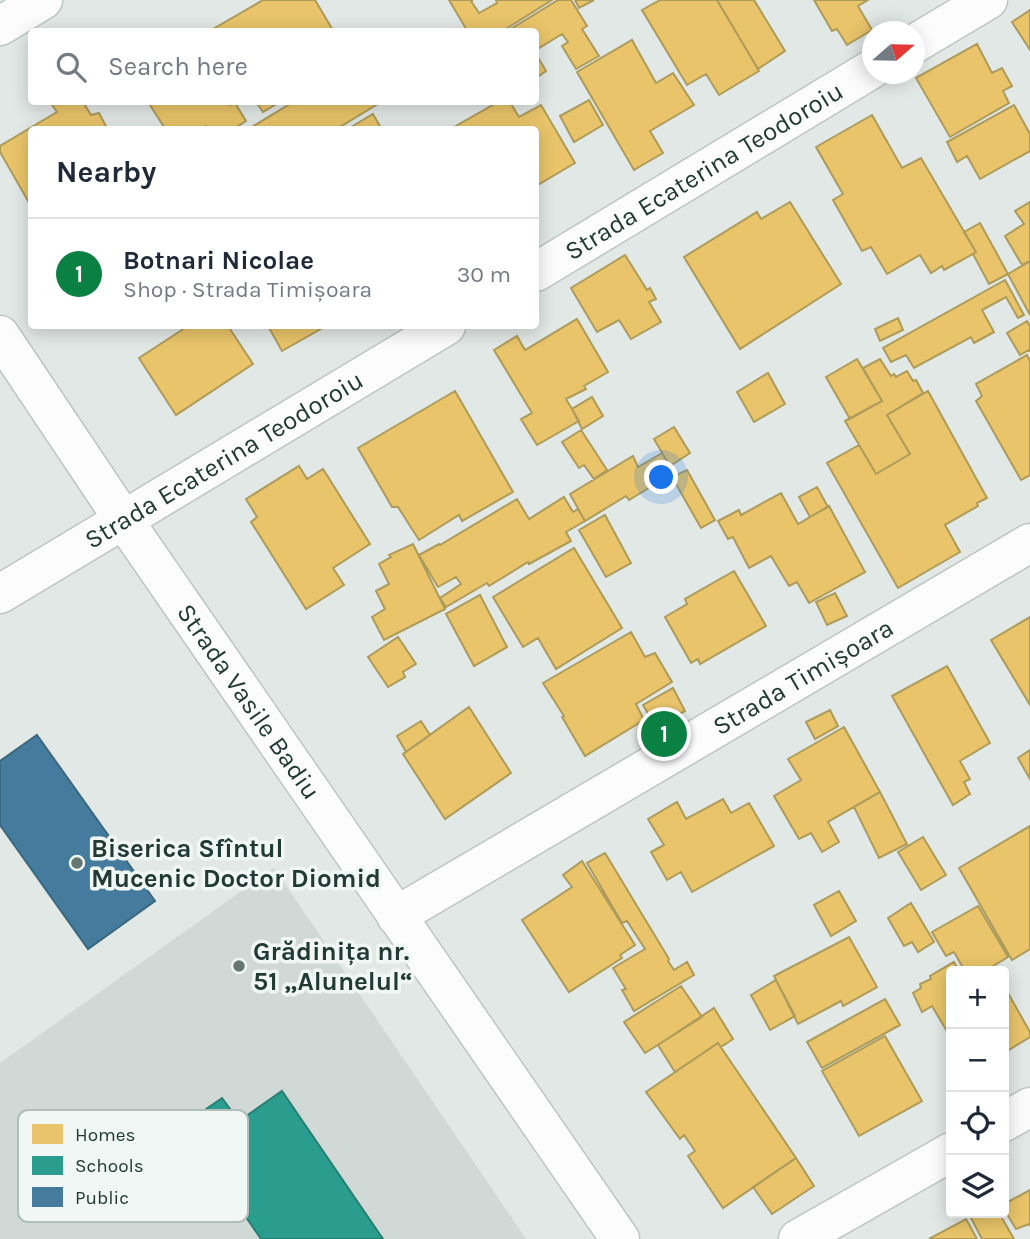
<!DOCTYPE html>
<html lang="en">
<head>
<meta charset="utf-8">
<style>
	:root { --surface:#fff; --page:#f2f2f3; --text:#1f2937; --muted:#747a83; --line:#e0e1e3; --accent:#0b8043 }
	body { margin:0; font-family:Karla,sans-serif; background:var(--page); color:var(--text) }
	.controls { position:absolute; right:21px; bottom:21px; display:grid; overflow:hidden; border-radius:7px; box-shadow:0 4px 18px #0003 }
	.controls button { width:63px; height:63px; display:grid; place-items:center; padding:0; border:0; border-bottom:2px solid var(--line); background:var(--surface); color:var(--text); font:35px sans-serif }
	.compass { position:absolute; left:862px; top:21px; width:63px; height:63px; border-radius:50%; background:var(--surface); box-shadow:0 4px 18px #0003; rotate:70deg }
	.you { position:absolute; left:662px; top:478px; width:24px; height:24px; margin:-18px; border:5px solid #fff; border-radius:50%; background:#1a73e8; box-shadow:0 0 0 10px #1a73e833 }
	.badge { display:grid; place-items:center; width:46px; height:46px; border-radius:50%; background:var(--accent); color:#fff; font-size:23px; font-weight:700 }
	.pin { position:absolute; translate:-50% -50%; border:4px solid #fff; box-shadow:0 2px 7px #0006 }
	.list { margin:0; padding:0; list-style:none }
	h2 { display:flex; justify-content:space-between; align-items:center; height:91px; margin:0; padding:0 28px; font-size:30px }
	h2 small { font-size:23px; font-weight:400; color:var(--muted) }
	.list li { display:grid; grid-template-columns:46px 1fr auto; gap:21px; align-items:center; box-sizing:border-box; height:112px; padding:0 28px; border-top:2px solid var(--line) }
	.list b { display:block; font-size:26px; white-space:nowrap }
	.list p { margin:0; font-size:23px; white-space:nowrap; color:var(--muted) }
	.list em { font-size:23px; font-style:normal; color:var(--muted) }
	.icon { flex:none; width:38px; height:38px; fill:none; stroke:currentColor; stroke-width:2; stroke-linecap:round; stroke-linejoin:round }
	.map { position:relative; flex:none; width:1030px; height:1239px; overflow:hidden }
	.search { position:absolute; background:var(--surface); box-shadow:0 4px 18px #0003; left:28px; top:28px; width:511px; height:77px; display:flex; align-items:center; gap:18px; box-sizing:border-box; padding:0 24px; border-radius:7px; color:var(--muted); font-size:26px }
	.panel { position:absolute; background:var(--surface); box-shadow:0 4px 18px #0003; left:28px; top:126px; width:511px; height:203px; border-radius:7px }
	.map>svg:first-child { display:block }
	.built { fill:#d0d9d5 }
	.homes { fill:#e9c46a; stroke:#ad9b5a; stroke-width:2 }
	.schools { fill:#2a9d8f; stroke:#277f74; stroke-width:2 }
	.public { fill:#457b9d; stroke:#3a687e; stroke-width:2 }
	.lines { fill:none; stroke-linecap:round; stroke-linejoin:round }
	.street-casing { stroke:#bfc5c2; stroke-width:41 }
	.secondary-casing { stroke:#bec6c3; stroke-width:41 }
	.street { stroke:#fbfcfb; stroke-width:38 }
	.secondary { stroke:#fbfcfb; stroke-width:38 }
	.poi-dot { fill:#657772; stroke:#f0f7f4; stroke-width:2.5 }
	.labels { text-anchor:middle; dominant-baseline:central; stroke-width:7; stroke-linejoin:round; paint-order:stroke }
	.street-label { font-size:26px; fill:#213a34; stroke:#f0f7f4 }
	.poi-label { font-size:26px; font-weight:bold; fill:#213a34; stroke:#f0f7f4; text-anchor:start }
	.key { fill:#f0f7f4; stroke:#b2beba; stroke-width:2 }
	.key-label { font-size:19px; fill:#213a34 }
</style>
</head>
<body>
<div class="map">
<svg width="1030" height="1239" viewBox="0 0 1030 1239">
	<rect width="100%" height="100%" fill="#e2e8e5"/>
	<!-- built -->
	<path class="built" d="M 274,868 L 526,1239 L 0,1239 L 0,1063 Z"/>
	<!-- homes -->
	<path class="homes" d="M 263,0 L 315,0 L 334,32 L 215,32 L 213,29 Z
		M 449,0 L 473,0 L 471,1 L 479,13 L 497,3 L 496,0 L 552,0 L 501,32 L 468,32 Z
		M 558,0 L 571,0 L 587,26 L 582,29 L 599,56 L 576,69 L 562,46 L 568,42 L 562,34 L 536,50 L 536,32 L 506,32 Z
		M 575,0 L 594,0 L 579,8 Z
		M 660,0 L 717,0 L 759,71 L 719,95 L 706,74 L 687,85 L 642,10 Z
		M 717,0 L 754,0 L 785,51 L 758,69 Z
		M 814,0 L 868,0 L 858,6 L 872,30 L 847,45 L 837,29 L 832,31 Z
		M 1030,10 L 1030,50 L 1012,22 Z
		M 632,40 L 656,83 L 673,73 L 694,105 L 650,131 L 663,153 L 634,170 L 577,72 Z
		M 977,44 L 992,73 L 1002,68 L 1012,86 L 1003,91 L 1009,103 L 950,137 L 916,78 Z
		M 536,54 L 546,71 L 536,78 Z
		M 589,100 L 603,125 L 574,142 L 560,116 Z
		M 50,102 L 83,102 L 91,115 L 99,113 L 108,130 L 32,130 L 31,206 L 0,152 L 0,146 L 57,112 Z
		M 148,102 L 228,102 L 230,105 L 235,103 L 246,121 L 232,130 L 208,130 L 206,126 L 200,130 L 166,130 Z
		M 256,102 L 280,102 L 263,112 Z
		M 293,102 L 381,102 L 335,130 L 247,130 Z
		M 498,102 L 510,102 L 519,117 L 541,105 L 575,163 L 536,186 L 536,130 L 449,130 Z
		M 1014,105 L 1030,134 L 1030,151 L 980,179 L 967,156 L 957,162 L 947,142 Z
		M 373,114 L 382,130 L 348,130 L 348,129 Z
		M 872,115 L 902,168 L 921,158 L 976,252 L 973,254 L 944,270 L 942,266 L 931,273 L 920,255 L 887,274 L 871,247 L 862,251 L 833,200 L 843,194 L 816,147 Z
		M 790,202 L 841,284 L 740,349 L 684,257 L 757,212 L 761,219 Z
		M 1030,202 L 1030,261 L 1022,265 L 1005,236 L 1024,224 L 1015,211 Z
		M 980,223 L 1008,274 L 989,284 L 973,254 L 976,252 L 964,232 Z
		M 625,255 L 647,290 L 650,288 L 656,299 L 649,302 L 661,322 L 631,339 L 619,320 L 597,332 L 571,288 Z
		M 1030,261 L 1030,315 L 1008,274 Z
		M 1005,280 L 1024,315 L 1018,318 L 1006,297 L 982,310 L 994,332 L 974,343 L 971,337 L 914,368 L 906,355 L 891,362 L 883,348 Z
		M 898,318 L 903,330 L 880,341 L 875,329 Z
		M 577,319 L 608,372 L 584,386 L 586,389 L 566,399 L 579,421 L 537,445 L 521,419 L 532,413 L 494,350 L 517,336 L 525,350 Z
		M 1027,321 L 1030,326 L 1030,351 L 1029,350 L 1020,355 L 1007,333 Z
		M 188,326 L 228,326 L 253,364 L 176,415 L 139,358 Z
		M 268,326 L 326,326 L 282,351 Z
		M 1027,355 L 1030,361 L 1030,475 L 1021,480 L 976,401 L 982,396 L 976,384 Z
		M 857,359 L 882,401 L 850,419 L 826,377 Z
		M 880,359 L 891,376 L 894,374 L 896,377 L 907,371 L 913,381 L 916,380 L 923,393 L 887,415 L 910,454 L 876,474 L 845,421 L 882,401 L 863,368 Z
		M 768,373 L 785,404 L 754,422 L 737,392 Z
		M 455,391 L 513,492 L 462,521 L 459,515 L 419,540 L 398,507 L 392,507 L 358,448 Z
		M 928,391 L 987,498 L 977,503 L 978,506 L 945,525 L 960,552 L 898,588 L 827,463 L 859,445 L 876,474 L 910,454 L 887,415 Z
		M 592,397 L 603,416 L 582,429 L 572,409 Z
		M 674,427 L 690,453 L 670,466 L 654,439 Z
		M 581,430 L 607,470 L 594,479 L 584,465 L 579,468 L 562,442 Z
		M 662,453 L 674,473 L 629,500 L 626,496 L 585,521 L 570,494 L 633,456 L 638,467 Z
		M 299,466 L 307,479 L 323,469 L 370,544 L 333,568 L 344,585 L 306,609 L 251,522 L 257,517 L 246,499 Z
		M 687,470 L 715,520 L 701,528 L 672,477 Z
		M 817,487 L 828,507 L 810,517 L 799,497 Z
		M 781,493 L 798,524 L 829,506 L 865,572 L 809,603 L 797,582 L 789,586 L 771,556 L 749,568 L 733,537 L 728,539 L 718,521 L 739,510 L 741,515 Z
		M 564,497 L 573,512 L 578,509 L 585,521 L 566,532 L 571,541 L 529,564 L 528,562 L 489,586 L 487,583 L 446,607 L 440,598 L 461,584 L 456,577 L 438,587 L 419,555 L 439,544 L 440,545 L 517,499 L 529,519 Z
		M 605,515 L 631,563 L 606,577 L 579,530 Z
		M 413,544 L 445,609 L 384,640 L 372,617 L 385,609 L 376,591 L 389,584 L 379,564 L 391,557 L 389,555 Z
		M 574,548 L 622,628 L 556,669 L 538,638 L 523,647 L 493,597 Z
		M 734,571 L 766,626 L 700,664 L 698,659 L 691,663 L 665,617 L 687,604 L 685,599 Z
		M 835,593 L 847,616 L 827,625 L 816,602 Z
		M 480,595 L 507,647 L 474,666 L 446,614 Z
		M 1030,617 L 1030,705 L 991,640 Z
		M 631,632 L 645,657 L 655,653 L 672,682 L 636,704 L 644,720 L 585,756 L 562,717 L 564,716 L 543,683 Z
		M 398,637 L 416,664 L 403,672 L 405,677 L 388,687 L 368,657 Z
		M 947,666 L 990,743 L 960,761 L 970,779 L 964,782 L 970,794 L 953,805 L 892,696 Z
		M 673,688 L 685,711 L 656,727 L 643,705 Z
		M 469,707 L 511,773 L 445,819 L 403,754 Z
		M 830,710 L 838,726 L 815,739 L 806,722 Z
		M 421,721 L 430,735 L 406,752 L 397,736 Z
		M 844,727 L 880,792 L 828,822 L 839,842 L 822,852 L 811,833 L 799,839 L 774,796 L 801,780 L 788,759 Z
		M 1030,750 L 1030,779 L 1018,758 Z
		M 880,792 L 907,844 L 879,858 L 854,807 Z
		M 723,799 L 731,813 L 749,803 L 774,846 L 692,892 L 681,872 L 667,880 L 651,852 L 664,845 L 648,819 L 677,802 L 686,819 Z
		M 1030,826 L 1030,949 L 1012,960 L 959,868 Z
		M 923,837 L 946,875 L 921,890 L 898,852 Z
		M 605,853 L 669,959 L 668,961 L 674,970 L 687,962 L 694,975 L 634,1011 L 622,990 L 626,989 L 613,968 L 645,949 L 627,921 L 622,923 L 587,863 Z
		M 582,861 L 635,945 L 620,955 L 622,958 L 569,992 L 522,920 L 572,887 L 563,875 Z
		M 839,891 L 856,921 L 831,936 L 814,905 Z
		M 911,903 L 934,942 L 918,952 L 912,942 L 904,946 L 888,918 Z
		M 978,906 L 1008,957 L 985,971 L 965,971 L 954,952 L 946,956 L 932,932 Z
		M 849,937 L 877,987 L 843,1006 L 841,1001 L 798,1024 L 774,976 Z
		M 954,962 L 959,971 L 951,971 L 951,1038 L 932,1006 L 922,1012 L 913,993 L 921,988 L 920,984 L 931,979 L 930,976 Z
		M 776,980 L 795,1016 L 770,1030 L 751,995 Z
		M 681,986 L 702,1017 L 645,1053 L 624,1022 Z
		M 1004,986 L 1030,1032 L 1030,1037 L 1004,1053 Z
		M 885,999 L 900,1025 L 822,1068 L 807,1042 Z
		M 714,1008 L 733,1039 L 721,1047 L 718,1043 L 675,1072 L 658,1045 Z
		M 885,1036 L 922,1101 L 859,1136 L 822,1071 Z
		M 718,1043 L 796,1158 L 723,1208 L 688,1156 L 695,1151 L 684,1135 L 680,1139 L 646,1092 Z
		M 796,1158 L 814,1186 L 772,1214 L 753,1187 Z
		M 1030,1190 L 1030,1226 L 1029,1224 L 1016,1229 L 1004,1209 L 1004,1204 Z
		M 976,1213 L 999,1213 L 1014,1239 L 982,1239 L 970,1216 Z
		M 966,1219 L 977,1239 L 929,1239 Z"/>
	<!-- schools -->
	<path class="schools" d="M 282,1091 L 383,1239 L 261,1239 L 183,1125 L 222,1098 L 239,1121 Z"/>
	<!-- public -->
	<path class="public" d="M 37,735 L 155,901 L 88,949 L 0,825 L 0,761 Z"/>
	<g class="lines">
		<!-- street casing -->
		<g class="street-casing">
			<g id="street">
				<path d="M 914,44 L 988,0"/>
				<path id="s1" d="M 536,272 L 872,69"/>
				<path id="s2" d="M 0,594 L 446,326"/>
				<path id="s3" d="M 396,916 L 1030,543"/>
				<path d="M 1004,1122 L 1030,1107"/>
				<path d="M 798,1239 L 951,1152"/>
			</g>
		</g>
		<!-- secondary casing -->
		<g class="secondary-casing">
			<g id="secondary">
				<path d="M 0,26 L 43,0"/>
				<path id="s4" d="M 0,335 L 123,519 L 620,1239"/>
			</g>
		</g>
		<!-- street -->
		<use href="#street" class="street"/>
		<!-- secondary -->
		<use href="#secondary" class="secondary"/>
	</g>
	<!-- markers -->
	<g class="poi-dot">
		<circle cx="77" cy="863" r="7"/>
		<circle cx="239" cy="966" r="7"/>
	</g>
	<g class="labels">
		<!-- street labels -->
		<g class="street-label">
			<text stroke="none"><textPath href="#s1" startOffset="196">Strada Ecaterina Teodoroiu</textPath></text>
			<text stroke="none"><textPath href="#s2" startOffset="261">Strada Ecaterina Teodoroiu</textPath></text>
			<text stroke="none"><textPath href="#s3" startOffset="472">Strada Timișoara</textPath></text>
			<text stroke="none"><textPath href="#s4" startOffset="443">Strada Vasile Badiu</textPath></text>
		</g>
		<!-- poi labels -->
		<g class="poi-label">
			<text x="91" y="848">Biserica Sfîntul<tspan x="91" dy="30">Mucenic Doctor Diomid</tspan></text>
			<text x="253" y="951">Grădinița nr.<tspan x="253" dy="30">51 „Alunelul“</tspan></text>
		</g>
	</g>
	<!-- legend -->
	<rect x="18" y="1110" width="230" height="112" rx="10" class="key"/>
	<rect x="32" y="1124" width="31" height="20" fill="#e9c46a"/>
	<rect x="32" y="1156" width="31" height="19" fill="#2a9d8f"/>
	<rect x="32" y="1187" width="31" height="20" fill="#457b9d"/>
	<g class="key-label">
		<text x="75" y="1141">Homes</text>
		<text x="75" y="1172">Schools</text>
		<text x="75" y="1204">Public</text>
	</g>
</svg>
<div class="controls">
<button>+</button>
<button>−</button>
<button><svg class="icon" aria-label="locate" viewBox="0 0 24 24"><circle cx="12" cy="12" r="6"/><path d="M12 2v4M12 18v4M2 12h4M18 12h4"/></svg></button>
<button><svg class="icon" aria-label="layers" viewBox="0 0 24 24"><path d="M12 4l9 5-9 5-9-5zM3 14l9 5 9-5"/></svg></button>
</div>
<svg class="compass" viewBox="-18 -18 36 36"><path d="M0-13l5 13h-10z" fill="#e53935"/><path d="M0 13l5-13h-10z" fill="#747a83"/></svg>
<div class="you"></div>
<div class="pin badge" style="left:664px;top:734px">1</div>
<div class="search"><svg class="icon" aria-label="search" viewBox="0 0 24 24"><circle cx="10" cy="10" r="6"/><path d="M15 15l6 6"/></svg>Search here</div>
<section class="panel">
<h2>Nearby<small></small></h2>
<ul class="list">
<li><span class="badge">1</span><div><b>Botnari Nicolae</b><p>Shop · Strada Timișoara</p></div><em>30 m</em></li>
</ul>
</section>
</div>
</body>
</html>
